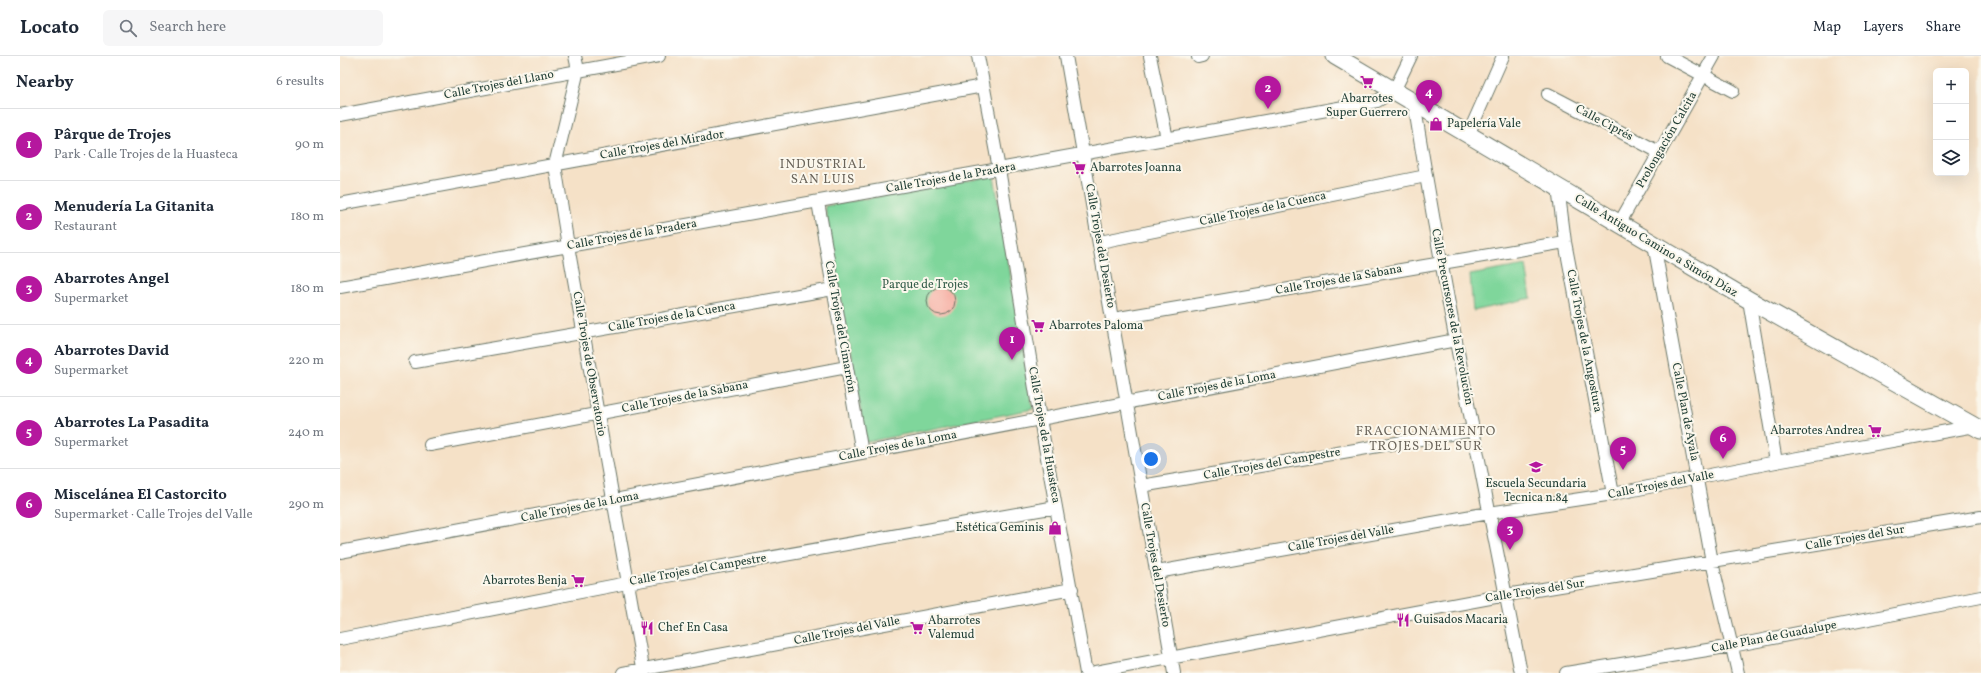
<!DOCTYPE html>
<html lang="en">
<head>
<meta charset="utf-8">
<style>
	:root { --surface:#fff; --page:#f6f6f7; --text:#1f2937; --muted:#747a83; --line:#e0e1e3; --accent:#b5179e }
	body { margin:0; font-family:Vollkorn,serif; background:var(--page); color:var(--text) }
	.controls { position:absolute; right:12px; top:12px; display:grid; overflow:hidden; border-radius:6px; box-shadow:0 4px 16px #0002 }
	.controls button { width:36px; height:36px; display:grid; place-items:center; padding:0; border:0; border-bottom:1px solid var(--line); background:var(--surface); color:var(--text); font:20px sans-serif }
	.you { position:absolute; left:811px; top:403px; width:14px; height:14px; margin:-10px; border:3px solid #fff; border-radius:50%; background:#1a73e8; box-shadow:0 0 0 6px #1a73e833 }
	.badge { display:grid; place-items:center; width:26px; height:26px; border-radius:50%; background:var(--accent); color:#fff; font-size:13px; font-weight:700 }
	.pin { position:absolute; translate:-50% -33px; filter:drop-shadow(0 1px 2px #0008) }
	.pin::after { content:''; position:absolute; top:21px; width:14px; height:12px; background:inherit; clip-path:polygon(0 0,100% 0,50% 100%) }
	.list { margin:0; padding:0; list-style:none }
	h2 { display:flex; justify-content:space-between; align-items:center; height:52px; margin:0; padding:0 16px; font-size:17px }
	h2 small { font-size:13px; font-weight:400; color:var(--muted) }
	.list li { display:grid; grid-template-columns:26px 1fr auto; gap:12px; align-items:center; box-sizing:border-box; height:72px; padding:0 16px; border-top:1px solid var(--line) }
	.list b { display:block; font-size:15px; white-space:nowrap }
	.list p { margin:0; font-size:13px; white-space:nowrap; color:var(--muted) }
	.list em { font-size:13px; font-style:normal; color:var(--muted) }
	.icon { flex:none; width:22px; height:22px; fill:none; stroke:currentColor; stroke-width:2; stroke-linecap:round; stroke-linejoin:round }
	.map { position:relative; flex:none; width:1641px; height:617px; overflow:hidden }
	header { display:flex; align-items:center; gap:24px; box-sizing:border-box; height:56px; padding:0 20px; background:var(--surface); border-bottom:1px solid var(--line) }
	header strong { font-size:19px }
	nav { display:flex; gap:22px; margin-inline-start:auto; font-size:14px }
	.search { width:280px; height:36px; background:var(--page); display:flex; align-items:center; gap:10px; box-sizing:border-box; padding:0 14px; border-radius:6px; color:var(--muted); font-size:15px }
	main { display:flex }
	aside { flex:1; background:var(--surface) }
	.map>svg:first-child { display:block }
	.green { fill:#7fd69b; stroke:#4f8a68 }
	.building { fill:#f6ada2 }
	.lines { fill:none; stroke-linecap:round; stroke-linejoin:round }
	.street-casing { stroke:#6a7667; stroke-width:14 }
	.secondary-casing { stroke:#6a7667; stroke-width:19 }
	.street { stroke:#fff; stroke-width:12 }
	.secondary { stroke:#fff; stroke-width:17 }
	.labels { text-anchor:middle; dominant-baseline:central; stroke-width:4; stroke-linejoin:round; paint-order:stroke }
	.street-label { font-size:12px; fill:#1f3d34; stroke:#fbf7ec }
	.poi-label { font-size:12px; fill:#1f3d34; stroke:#fbf7ec; text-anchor:start }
	.park-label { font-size:12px; fill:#325c49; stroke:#fbf7ec }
	.neighbourhood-label { font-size:13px; letter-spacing:1px; fill:#6a645a; stroke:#fbf7ec }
</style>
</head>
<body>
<header>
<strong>Locato</strong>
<div class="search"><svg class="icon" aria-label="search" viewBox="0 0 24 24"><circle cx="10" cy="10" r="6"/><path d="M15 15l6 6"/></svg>Search here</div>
<nav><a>Map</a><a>Layers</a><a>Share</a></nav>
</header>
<main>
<aside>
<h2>Nearby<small>6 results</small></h2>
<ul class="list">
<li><span class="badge">1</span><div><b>Pârque de Trojes</b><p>Park · Calle Trojes de la Huasteca</p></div><em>90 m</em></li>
<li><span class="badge">2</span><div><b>Menudería La Gitanita</b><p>Restaurant</p></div><em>180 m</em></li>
<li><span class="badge">3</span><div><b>Abarrotes Angel</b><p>Supermarket</p></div><em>180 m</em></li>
<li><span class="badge">4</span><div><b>Abarrotes David</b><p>Supermarket</p></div><em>220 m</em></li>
<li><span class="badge">5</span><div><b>Abarrotes La Pasadita</b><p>Supermarket</p></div><em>240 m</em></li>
<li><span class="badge">6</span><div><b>Miscelánea El Castorcito</b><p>Supermarket · Calle Trojes del Valle</p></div><em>290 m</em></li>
</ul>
</aside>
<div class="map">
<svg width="1641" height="617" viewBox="0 0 1641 617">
	<rect width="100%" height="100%" fill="#fbf7ec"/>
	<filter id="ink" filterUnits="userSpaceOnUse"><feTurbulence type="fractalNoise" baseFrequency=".025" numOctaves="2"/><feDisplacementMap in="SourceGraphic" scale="8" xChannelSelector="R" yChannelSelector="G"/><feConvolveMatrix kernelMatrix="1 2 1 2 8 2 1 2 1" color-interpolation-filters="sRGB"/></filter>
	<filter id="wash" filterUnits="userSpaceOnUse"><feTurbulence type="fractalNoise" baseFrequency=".012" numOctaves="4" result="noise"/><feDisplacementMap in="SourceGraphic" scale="16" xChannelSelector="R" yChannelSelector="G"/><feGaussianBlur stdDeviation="0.9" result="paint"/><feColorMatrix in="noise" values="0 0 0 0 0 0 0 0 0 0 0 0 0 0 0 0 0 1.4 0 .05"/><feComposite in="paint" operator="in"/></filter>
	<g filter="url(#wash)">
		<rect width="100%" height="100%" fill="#f5e1c7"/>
		<!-- green -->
		<path class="green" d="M 654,120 L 693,353 L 526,386 L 485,150 Z
			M 1186,209 L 1191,242 L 1133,255 L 1130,219 Z"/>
		<g id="blocks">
			<!-- building -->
			<path class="building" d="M587 245a14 14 0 1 1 28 0a14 14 0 1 1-28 0Z"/>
		</g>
	</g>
	<g filter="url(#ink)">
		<use href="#blocks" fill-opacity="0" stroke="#6a7667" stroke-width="1"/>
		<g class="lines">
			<!-- street casing -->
			<g class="street-casing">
				<path id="street" d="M 235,0 L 238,14 L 215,109 L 228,190 L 304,617
					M 638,0 L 659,113 L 700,363 L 746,617
					M 726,0 L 834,617
					M 810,0 L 827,83
					M 1327,0 L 1393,35
					M 858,1 L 862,0
					M 1208,38 L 1319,96
					M 1074,46 C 1104,237 1144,427 1181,617
					M 0,59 L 319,0
					M 1128,79 L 1163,0
					M 1218,131 L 1225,186 L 1273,438
					M 478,146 L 522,397
					M 0,148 L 643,30
					M 1279,168 L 1374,0
					M 760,186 L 1086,120
					M 1314,188 L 1372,506 L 1398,617
					M 0,231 L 1037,45 L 1054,35 L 1071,0
					M 1409,244 L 1436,406
					M 773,263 L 1225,186
					M 75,306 L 493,233
					M 90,389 L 507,311
					M 801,430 L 1134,374
					M 0,496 L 1116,284
					M 817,516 L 1149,457 L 1273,438 L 1436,406 L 1635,370
					M 0,583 L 287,527 L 716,451
					M 283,617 L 732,533
					M 750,617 L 1166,539 L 1641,461
					M 1226,617 L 1392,590 L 1641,541"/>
			</g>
			<!-- secondary casing -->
			<g class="secondary-casing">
				<path id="secondary" d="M 995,0 L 1409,244 L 1641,374"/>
			</g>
			<!-- street -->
			<use href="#street" class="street"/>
			<!-- secondary -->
			<use href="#secondary" class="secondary"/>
		</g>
	</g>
	<!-- icons -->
	<defs>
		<g id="supermarket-bare" transform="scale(1.08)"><path d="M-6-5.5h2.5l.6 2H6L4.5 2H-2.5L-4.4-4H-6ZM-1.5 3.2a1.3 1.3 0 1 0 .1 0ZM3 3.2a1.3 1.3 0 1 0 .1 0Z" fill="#b5179e" stroke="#fbf7ec" stroke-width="2.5" paint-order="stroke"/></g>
		<g id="shop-bare" transform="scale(1.08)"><path d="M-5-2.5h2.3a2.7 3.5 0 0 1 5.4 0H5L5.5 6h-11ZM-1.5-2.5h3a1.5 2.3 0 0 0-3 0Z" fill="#b5179e" stroke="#fbf7ec" stroke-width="2.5" paint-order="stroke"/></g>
		<g id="school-bare" transform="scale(1.08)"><path d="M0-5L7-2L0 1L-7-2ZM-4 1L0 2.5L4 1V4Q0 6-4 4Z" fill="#b5179e" stroke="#fbf7ec" stroke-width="2.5" paint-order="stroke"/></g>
		<g id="restaurant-bare" transform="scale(1.08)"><path d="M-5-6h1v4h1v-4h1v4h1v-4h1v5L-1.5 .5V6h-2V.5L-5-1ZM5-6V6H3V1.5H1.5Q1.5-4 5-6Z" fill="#b5179e" stroke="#fbf7ec" stroke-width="2.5" paint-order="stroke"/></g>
	</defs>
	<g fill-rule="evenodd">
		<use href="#supermarket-bare" x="1027" y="26"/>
		<use href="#shop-bare" x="1096" y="68"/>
		<use href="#supermarket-bare" x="739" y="112"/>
		<use href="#supermarket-bare" x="698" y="270"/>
		<use href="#supermarket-bare" x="1535" y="375"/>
		<use href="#school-bare" x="1196" y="411"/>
		<use href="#shop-bare" x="715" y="472"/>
		<use href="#supermarket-bare" x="238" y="525"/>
		<use href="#restaurant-bare" x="1063" y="564"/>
		<use href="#restaurant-bare" x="307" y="572"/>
		<use href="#supermarket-bare" x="577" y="572"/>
	</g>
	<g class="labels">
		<!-- street labels -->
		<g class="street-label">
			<text transform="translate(159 29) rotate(-11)">Calle Trojes del Llano</text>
			<text transform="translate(1264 67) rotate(28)">Calle Ciprés</text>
			<text transform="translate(1327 84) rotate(-60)">Prolongación Calcita</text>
			<text transform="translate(322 89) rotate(-10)">Calle Trojes del Mirador</text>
			<text transform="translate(611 122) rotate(-10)">Calle Trojes de la Pradera</text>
			<text transform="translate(923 153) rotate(-12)">Calle Trojes de la Cuenca</text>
			<text transform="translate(292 179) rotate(-10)">Calle Trojes de la Pradera</text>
			<text transform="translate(760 190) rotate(80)">Calle Trojes del Desierto</text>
			<text transform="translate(1316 190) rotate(31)">Calle Antiguo Camino a Simón Díaz</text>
			<text transform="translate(999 224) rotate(-10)">Calle Trojes de la Sabana</text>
			<text transform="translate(332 261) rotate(-10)">Calle Trojes de la Cuenca</text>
			<text transform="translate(1112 261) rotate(79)">Calle Precursores de la Revolución</text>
			<text transform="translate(500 271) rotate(80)">Calle Trojes del Cimarrón</text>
			<text transform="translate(1244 285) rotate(79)">Calle Trojes de la Angostura</text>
			<text transform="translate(249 308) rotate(80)">Calle Trojes de Observatorio</text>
			<text transform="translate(877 330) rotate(-11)">Calle Trojes de la Loma</text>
			<text transform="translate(345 341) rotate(-11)">Calle Trojes de la Sabana</text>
			<text transform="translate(1345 356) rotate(79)">Calle Plan de Ayala</text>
			<text transform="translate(704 379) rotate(80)">Calle Trojes de la Huasteca</text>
			<text transform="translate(558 390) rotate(-11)">Calle Trojes de la Loma</text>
			<text transform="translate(932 408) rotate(-10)">Calle Trojes del Campestre</text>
			<text transform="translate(1321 429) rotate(-11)">Calle Trojes del Valle</text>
			<text transform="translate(240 451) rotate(-11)">Calle Trojes de la Loma</text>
			<text transform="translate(1515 482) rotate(-10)">Calle Trojes del Sur</text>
			<text transform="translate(1001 483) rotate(-10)">Calle Trojes del Valle</text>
			<text transform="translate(815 509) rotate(80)">Calle Trojes del Desierto</text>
			<text transform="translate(358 514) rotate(-10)">Calle Trojes del Campestre</text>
			<text transform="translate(1195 535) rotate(-9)">Calle Trojes del Sur</text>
			<text transform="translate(507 575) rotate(-11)">Calle Trojes del Valle</text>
			<text transform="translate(1434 581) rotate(-11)">Calle Plan de Guadalupe</text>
		</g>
		<!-- poi labels -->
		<g class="poi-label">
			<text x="1027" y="43" text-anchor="middle">Abarrotes<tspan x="1027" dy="14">Super Guerrero</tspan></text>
			<text x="1107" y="68">Papelería Vale</text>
			<text x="750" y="112">Abarrotes Joanna</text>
			<text x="709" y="270">Abarrotes Paloma</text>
			<text x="1524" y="375" text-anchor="end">Abarrotes Andrea</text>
			<text x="1196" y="428" text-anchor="middle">Escuela Secundaria<tspan x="1196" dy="14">Tecnica n.84</tspan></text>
			<text x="704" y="472" text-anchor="end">Estética Geminis</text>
			<text x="227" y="525" text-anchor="end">Abarrotes Benja</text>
			<text x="1074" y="564">Guisados Macaria</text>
			<text x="588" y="565">Abarrotes<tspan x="588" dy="14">Valemud</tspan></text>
			<text x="318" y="572">Chef En Casa</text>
		</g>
		<!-- park labels -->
		<g class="park-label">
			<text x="585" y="229">Parque de Trojes</text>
		</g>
		<!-- neighbourhood labels -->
		<g class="neighbourhood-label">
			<text x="483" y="109">INDUSTRIAL<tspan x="483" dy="15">SAN LUIS</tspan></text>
			<text x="1086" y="376">FRACCIONAMIENTO<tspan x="1086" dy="15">TROJES DEL SUR</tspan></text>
		</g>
	</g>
</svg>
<div class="controls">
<button>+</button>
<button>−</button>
<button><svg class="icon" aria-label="layers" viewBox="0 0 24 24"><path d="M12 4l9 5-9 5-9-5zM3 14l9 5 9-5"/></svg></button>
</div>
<div class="you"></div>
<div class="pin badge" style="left:672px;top:304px">1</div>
<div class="pin badge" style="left:928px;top:53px">2</div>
<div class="pin badge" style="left:1170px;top:494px">3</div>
<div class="pin badge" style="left:1089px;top:57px">4</div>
<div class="pin badge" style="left:1283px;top:414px">5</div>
<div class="pin badge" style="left:1383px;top:403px">6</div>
</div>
</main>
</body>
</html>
